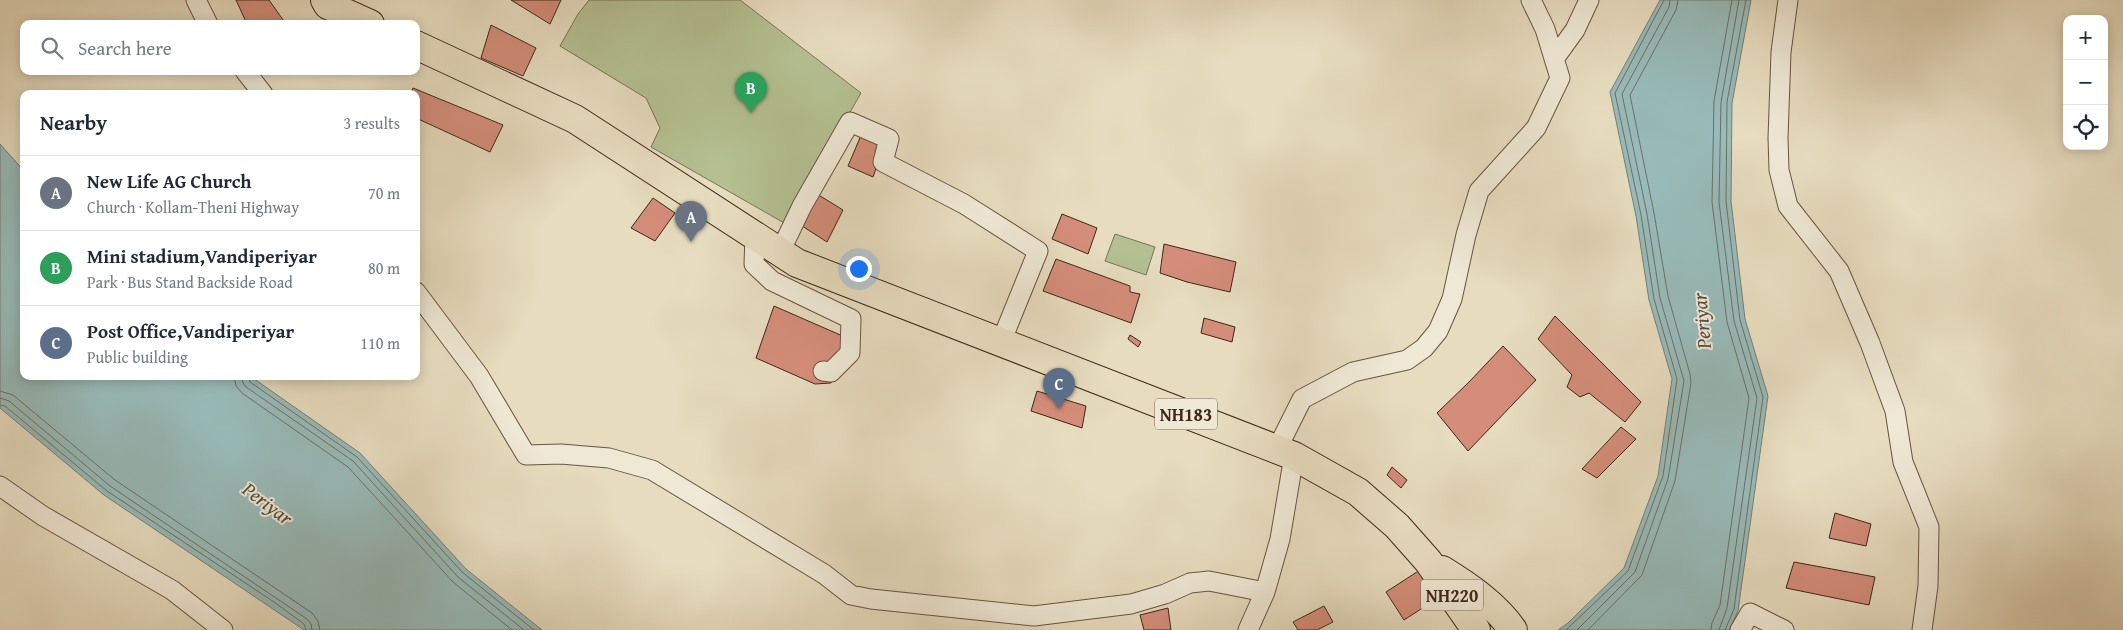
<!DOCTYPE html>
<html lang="en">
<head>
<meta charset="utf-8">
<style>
	:root { --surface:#fff; --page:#f6f6f7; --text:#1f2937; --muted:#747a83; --line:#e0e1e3; --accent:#8f2418 }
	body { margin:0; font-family:"Gentium Book Plus",serif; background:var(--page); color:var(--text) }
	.controls { position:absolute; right:15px; top:15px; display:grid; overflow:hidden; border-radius:10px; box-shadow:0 2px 12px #0003 }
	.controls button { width:45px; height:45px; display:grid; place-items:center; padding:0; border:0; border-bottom:1px solid var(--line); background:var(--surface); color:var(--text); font:25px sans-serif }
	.you { position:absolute; left:858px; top:268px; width:18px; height:18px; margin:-12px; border:4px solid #fff; border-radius:50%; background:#1a73e8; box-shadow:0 0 0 8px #1a73e833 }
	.badge { display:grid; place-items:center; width:32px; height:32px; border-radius:50%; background:var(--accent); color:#fff; font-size:16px; font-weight:700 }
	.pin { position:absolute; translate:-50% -41px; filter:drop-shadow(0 1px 2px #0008) }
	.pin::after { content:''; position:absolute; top:26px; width:18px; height:15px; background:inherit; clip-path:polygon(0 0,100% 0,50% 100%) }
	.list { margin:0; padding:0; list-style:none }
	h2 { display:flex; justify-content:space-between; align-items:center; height:65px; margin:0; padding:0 20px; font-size:21px }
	h2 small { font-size:16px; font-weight:400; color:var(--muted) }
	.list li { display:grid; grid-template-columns:32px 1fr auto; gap:15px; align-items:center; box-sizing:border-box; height:75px; padding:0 20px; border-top:1px solid var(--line) }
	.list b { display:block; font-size:19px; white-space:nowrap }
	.list p { margin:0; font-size:16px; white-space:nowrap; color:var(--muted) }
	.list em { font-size:16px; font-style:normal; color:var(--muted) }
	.icon { flex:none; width:28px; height:28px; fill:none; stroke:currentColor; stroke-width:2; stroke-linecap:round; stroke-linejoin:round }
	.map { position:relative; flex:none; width:2123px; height:630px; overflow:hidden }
	.search { position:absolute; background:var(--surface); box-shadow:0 2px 12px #0003; left:20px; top:20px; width:400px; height:55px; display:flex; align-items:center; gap:12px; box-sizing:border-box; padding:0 18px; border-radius:10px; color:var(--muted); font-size:19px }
	.panel { position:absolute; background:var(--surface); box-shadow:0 2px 12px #0003; left:20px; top:90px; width:400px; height:290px; border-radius:10px }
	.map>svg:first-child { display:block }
	.green { fill:#b4c092; stroke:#797454 }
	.water { fill:#98bab8; stroke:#747f78 }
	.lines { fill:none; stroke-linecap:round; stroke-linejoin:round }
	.shore { stroke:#6b7068; stroke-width:1 }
	.building { fill:#d48d7a; stroke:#3e2717 }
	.minor-casing { stroke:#685441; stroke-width:21 }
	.highway-casing { stroke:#3e2717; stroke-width:30 }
	.minor { stroke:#efe8d5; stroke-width:19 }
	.highway { stroke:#e7dcbf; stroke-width:28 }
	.labels { text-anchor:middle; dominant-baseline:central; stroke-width:4; stroke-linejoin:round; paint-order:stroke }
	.shield { fill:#efe8d5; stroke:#736150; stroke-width:1 }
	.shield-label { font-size:18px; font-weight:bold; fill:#3e2717 }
	.water-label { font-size:20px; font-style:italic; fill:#544c3f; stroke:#efe8d5 }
</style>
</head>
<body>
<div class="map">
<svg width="2123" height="630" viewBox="0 0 2123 630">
	<rect width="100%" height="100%" fill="#e7dcbf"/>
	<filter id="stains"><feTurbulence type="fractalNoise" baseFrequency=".004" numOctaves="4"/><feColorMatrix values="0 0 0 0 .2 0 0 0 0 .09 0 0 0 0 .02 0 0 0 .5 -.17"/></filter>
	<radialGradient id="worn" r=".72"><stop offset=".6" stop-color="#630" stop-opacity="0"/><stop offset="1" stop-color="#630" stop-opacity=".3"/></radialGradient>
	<!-- green -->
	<path class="green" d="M 589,0 L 740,0 L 861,93 L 786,224 L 651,147 L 660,128 L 646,98 L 560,46 L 578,14 Z
		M 1115,234 L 1155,247 L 1146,275 L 1105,261 Z"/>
	<!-- water -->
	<path class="water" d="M 1660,0 L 1751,0 L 1732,103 L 1731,201 L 1745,319 L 1768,396 L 1738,611 L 1729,630 L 1558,630 L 1568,623 L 1624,568 L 1658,476 L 1672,379 L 1649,300 L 1636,216 L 1610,92 Z
		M 0,144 L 24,171 L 24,376 L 250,376 L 360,453 L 466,569 L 542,630 L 304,630 L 104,495 L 0,408 Z"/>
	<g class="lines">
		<!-- shore -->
		<path class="shore" d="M 234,376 L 236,386 L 242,393 L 348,467 L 453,582 L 512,630
			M 242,376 L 243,383 L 246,387 L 353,461 L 458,577 L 524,630
			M 248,376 L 250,382 L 357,457 L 462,572 L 534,630
			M 0,391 L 13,395 L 115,480 L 312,613 L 318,621 L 320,630
			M 0,398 L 9,401 L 110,486 L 307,619 L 311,624 L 312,630
			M 0,405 L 5,406 L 107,491 L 274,602 L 304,624 L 306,630
			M 1566,630 L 1628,571 L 1663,476 L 1677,379 L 1654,299 L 1641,215 L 1615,93 L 1664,0
			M 1577,630 L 1635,572 L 1668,479 L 1684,381 L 1660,298 L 1647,214 L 1622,94 L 1669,7 L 1670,0
			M 1588,630 L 1642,575 L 1675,481 L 1691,383 L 1690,374 L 1668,296 L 1654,213 L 1630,95 L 1676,10 L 1678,0
			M 1711,630 L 1712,623 L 1720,605 L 1749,398 L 1727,322 L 1712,202 L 1714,101 L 1732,0
			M 1719,630 L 1727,608 L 1757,398 L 1734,321 L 1719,202 L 1721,102 L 1739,0
			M 1725,630 L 1734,609 L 1763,397 L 1740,320 L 1726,201 L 1727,102 L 1746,0"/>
	</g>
	<!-- building -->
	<path class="building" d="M 236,0 L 269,0 L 286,24 L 247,24 Z
		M 511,0 L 561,0 L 550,24 Z
		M 491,25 L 536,48 L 523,76 L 481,58 Z
		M 413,88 L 503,125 L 490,152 L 416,118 L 416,94 L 411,94 Z
		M 862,133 L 886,140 L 873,177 L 848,166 Z
		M 817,194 L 843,210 L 827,242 L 799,224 Z
		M 653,198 L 675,213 L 655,241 L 631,228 Z
		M 1062,214 L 1097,228 L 1088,254 L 1052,239 Z
		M 1164,244 L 1236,262 L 1230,292 L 1187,282 L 1160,273 Z
		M 1056,259 L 1130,286 L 1130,292 L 1140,294 L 1131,323 L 1043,291 Z
		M 774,306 L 845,337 L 831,383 L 815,384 L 756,358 Z
		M 1555,316 L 1641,402 L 1625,422 L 1589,393 L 1580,397 L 1567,387 L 1572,375 L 1538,339 Z
		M 1204,318 L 1235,327 L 1232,342 L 1201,333 Z
		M 1130,335 L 1141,342 L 1138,347 L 1128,339 Z
		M 1503,346 L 1536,380 L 1468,451 L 1437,413 L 1470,381 Z
		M 1037,391 L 1086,406 L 1082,428 L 1031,411 Z
		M 1621,427 L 1636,439 L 1597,478 L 1582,469 Z
		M 1392,467 L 1407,480 L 1401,488 L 1387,475 Z
		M 1835,513 L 1871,524 L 1866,546 L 1829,538 Z
		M 1794,562 L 1875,577 L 1869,605 L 1786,588 Z
		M 1423,568 L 1441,596 L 1404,620 L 1386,592 Z
		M 1324,606 L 1333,622 L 1317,630 L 1298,630 L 1293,622 Z
		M 1168,608 L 1171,630 L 1144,630 L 1140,615 Z"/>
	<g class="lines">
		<!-- minor casing -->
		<g class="minor-casing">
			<path id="minor" d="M 196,0 L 208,24
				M 1788,0 L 1781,52 L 1778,138 L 1779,170 L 1788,206 L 1839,271 L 1870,343 L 1895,411 L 1903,462 L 1929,527 L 1928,586 L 1922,630
				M 1554,59 L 1575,30 L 1589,0
				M 245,71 L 263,94
				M 755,236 L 754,264 L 772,281 L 851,319 L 850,353 L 831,372 L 823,371
				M 780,252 L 802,206 L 850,122 L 889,139 L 883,162 L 964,204 L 1038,251 L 1001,342
				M 416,292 L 479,376 L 526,455 L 561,454 L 609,458 L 652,470 L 824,574 L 851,595 L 871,599 L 1034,616 L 1131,604 L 1165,594 L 1190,583 L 1209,581 L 1265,592
				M 1277,449 L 1302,399 L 1353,372 L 1407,360 L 1424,348 L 1438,331 L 1452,299 L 1466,235 L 1479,191 L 1536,128 L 1560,78 L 1545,29 L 1531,0
				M 0,486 L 43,516 L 172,590 L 223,630
				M 1248,630 L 1265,592 L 1280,539 L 1294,456
				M 1740,630 L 1750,613 L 1784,630"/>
		</g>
		<!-- highway casing -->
		<g class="highway-casing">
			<path id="highway" d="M 325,0 L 328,5 L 370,24
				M 416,45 L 575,119 L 797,263 L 1294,456 L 1358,492 L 1397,526 L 1428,561 L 1476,630
				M 1442,570 C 1468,586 1496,605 1513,630"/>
		</g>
		<!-- minor -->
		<use href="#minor" class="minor"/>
		<!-- highway -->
		<use href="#highway" class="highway"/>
	</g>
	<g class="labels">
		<!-- shield labels -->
		<g class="shield">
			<rect x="1155" y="398.5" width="62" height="31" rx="4"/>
			<rect x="1421" y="579.5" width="62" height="31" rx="4"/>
		</g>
		<g class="shield-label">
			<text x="1186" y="414">NH183</text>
			<text x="1452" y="595">NH220</text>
		</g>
		<!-- water labels -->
		<g class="water-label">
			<text transform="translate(1701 321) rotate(-95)">Periyar</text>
			<text transform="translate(268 503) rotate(37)">Periyar</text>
		</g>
	</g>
	<rect width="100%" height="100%" filter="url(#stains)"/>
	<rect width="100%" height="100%" fill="url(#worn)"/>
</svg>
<div class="controls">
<button>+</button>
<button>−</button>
<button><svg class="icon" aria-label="locate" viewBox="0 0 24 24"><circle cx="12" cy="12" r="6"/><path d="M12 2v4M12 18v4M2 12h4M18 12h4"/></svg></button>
</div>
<div class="you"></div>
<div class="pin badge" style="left:691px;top:242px;background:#6b7280">A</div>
<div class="pin badge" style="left:751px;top:113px;background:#2e9e5b">B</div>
<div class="pin badge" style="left:1059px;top:409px;background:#5c6f8a">C</div>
<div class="search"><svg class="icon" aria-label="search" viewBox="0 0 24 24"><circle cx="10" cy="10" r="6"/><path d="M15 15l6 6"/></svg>Search here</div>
<section class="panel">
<h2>Nearby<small>3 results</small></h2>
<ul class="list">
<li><span class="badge" style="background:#6b7280">A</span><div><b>New Life AG Church</b><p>Church · Kollam-Theni Highway</p></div><em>70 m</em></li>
<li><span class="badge" style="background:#2e9e5b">B</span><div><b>Mini stadium,Vandiperiyar</b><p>Park · Bus Stand Backside Road</p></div><em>80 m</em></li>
<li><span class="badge" style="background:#5c6f8a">C</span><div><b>Post Office,Vandiperiyar</b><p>Public building</p></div><em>110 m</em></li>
</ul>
</section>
</div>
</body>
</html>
